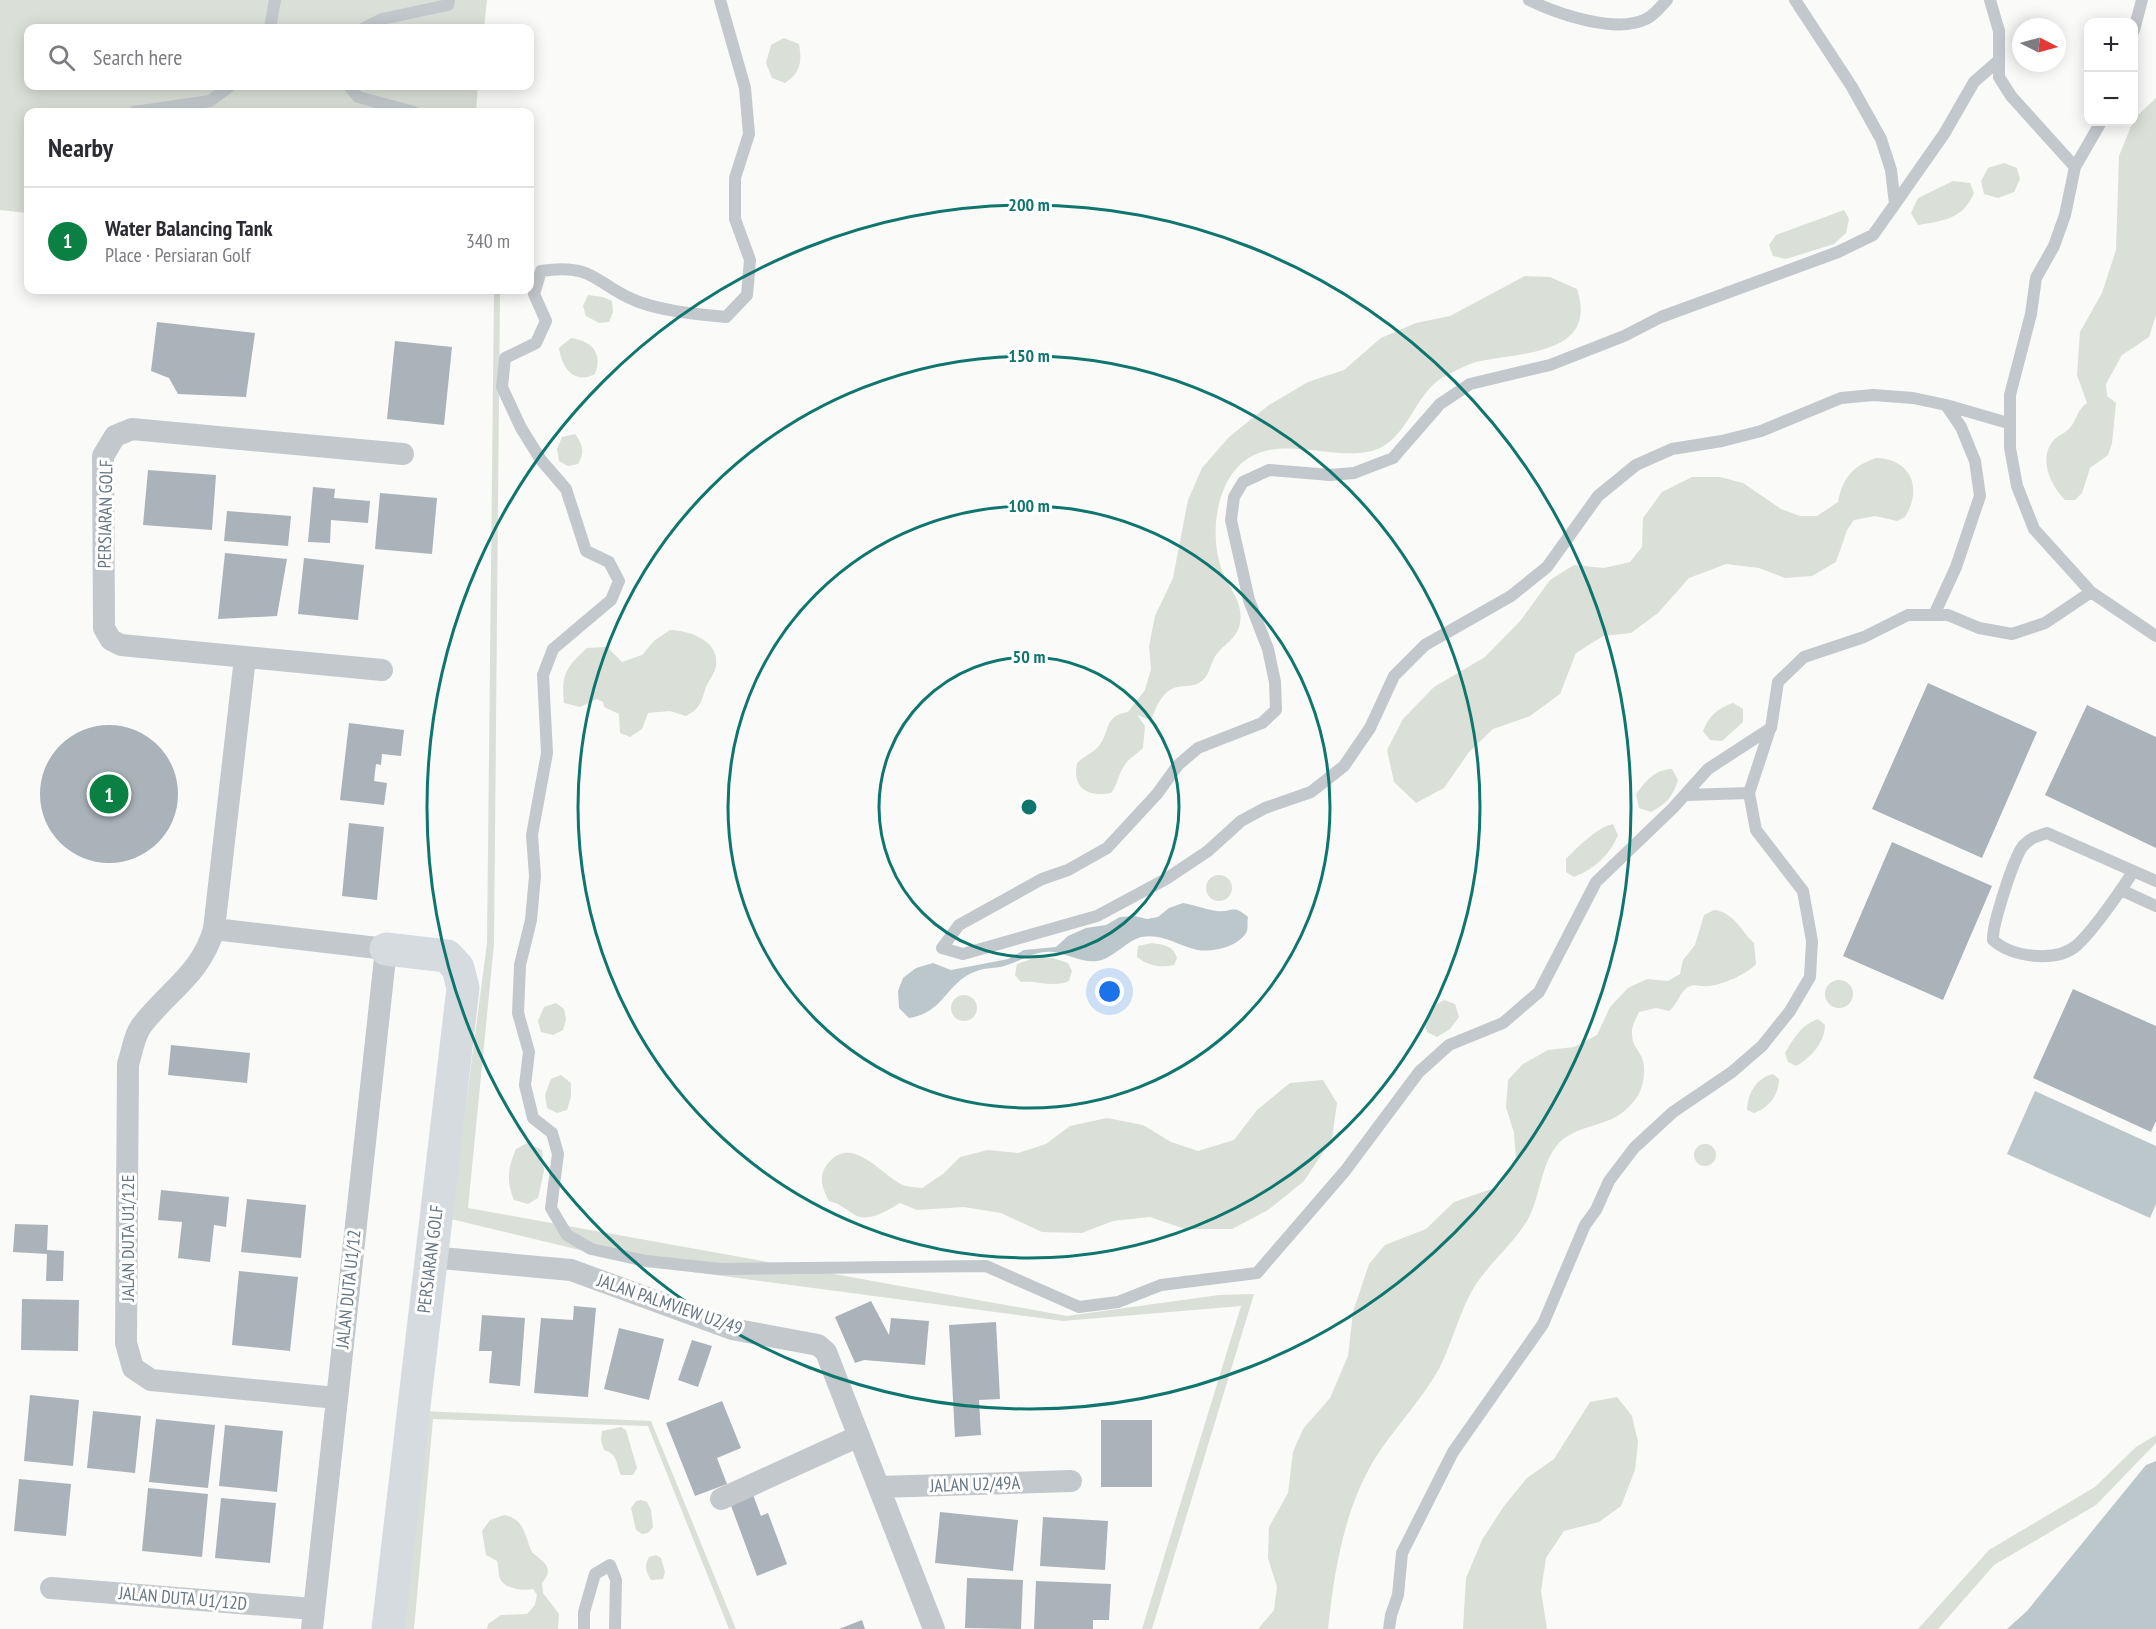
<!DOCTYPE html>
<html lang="en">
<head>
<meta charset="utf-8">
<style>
	:root { --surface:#fff; --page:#f2f2f3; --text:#2b2b33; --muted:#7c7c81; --line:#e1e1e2; --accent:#0b8043 }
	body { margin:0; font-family:"PT Sans Narrow",sans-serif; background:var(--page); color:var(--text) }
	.controls { position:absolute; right:18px; top:18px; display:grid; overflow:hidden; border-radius:12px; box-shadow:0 3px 15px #0003 }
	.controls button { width:54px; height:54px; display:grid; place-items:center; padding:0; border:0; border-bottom:2px solid var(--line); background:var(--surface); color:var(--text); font:30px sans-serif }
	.compass { position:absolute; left:2012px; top:18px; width:54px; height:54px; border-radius:50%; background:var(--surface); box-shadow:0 3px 15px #0003; rotate:96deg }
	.you { position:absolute; left:1110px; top:992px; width:21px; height:21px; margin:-15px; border:4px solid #fff; border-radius:50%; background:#1a73e8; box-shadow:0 0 0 9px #1a73e833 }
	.badge { display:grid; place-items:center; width:39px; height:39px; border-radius:50%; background:var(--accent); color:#fff; font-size:20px; font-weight:700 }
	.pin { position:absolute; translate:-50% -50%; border:3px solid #fff; box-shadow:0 2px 6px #0006 }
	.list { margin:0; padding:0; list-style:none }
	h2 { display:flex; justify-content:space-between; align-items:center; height:78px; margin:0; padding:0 24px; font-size:26px }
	h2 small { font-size:20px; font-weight:400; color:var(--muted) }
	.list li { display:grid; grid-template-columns:39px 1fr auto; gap:18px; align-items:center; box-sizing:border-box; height:108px; padding:0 24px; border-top:2px solid var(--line) }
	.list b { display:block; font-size:22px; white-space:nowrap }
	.list p { margin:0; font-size:20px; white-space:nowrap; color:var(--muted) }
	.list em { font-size:20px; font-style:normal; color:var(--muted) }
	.icon { flex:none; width:33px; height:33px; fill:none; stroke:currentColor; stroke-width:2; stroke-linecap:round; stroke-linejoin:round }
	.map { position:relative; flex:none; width:2156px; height:1629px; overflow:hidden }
	.search { position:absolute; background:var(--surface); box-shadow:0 3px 15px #0003; left:24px; top:24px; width:510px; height:66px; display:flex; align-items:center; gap:15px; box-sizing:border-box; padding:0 21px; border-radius:12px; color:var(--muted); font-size:22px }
	.panel { position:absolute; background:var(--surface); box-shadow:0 3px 15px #0003; left:24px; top:108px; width:510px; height:186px; border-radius:12px }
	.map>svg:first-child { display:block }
	.green { fill:#dadfd7 }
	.water { fill:#bbc7cb }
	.building { fill:#aab3b9 }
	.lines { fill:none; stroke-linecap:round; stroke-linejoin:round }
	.lane { stroke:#c3c8cc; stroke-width:12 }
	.street { stroke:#c3c8cc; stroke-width:22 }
	.secondary { stroke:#d6dbdf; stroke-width:33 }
	.ring { fill:none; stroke:#0f766e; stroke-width:3 }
	.labels { text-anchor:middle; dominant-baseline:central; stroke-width:6; stroke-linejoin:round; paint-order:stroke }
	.street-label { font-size:18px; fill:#657683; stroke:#fff }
	.centre { fill:#0f766e; stroke:#fff; stroke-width:3 }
	.ring-label { font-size:18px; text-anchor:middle; font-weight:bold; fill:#0f766e; stroke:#fff; stroke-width:6; stroke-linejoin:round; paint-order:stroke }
</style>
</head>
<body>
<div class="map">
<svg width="2156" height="1629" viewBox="0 0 2156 1629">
	<rect width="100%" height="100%" fill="#fafaf8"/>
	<!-- green -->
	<path class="green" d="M 0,0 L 487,0 L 484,28 L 28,28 L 28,86 L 478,86 L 476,112 L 28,112 L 28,213 L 0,210 Z
		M 784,38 L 799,44 C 802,61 801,73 785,83 L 772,78 L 766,63 L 771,45 Z
		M 2156,98 L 2156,315 L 2149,337 L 2122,355 L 2106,384 L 2107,396 L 2116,403 L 2112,443 L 2108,455 L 2090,468 L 2082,493 L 2075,500 L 2065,500 C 2051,486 2038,459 2053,441 C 2057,436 2064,434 2069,429 C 2077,421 2077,409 2087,403 L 2077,375 L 2080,332 L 2102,293 L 2116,250 L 2119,156 L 2134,119 Z
		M 2004,163 L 2017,168 L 2020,179 L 2014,192 L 1998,198 L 1984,194 L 1981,181 L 1988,168 Z
		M 1953,181 L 1970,183 L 1974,193 C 1963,219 1943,221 1918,225 L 1911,213 L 1918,198 Z
		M 1844,210 L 1849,219 L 1846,233 L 1834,244 L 1786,259 L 1773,256 L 1769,245 L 1776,235 Z
		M 1525,276 L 1550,277 L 1577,289 C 1599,356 1519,352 1476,362 C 1466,365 1453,372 1443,377 C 1413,395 1408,441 1372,451 C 1330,461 1280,433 1243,462 C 1215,485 1210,536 1221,568 C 1228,587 1244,602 1240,623 C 1237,639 1224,644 1216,655 C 1211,662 1210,673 1204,679 C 1194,689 1185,684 1174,688 C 1161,693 1156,708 1151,720 L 1137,715 L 1145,726 L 1143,748 C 1137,754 1128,759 1124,766 C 1118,775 1118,784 1111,793 C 1087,797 1072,788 1077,763 C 1083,757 1091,754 1097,748 C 1111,734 1102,716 1128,712 L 1145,690 L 1151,669 L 1149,646 L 1155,616 L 1173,578 L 1188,500 L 1202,468 L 1229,437 L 1269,405 L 1308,382 L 1344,370 L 1381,338 L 1416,323 L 1450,316 Z
		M 494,290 L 500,290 L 494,944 L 468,1208 L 1067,1316 L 1219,1295 L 1254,1294 L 1152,1629 L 1142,1629 L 1241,1306 L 1063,1321 L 647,1266 L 451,1219 L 487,943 Z
		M 588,295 L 603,297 L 612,301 L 613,312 L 609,322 L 599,323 L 586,316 L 583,306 Z
		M 571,338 C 592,341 603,353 595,374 C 574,385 562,368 559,348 Z
		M 575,434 C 583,445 585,452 578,464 L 568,466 L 559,461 L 557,449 L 562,437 Z
		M 1876,458 C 1911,459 1923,488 1905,517 L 1897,521 L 1875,516 L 1854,520 L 1847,530 L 1836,562 L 1812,576 L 1785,578 L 1759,568 L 1726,564 L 1689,578 L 1658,613 L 1631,633 L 1603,636 L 1576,653 L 1560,694 L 1530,716 L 1493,729 L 1469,752 L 1444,788 L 1416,803 L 1394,782 L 1387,750 L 1403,719 L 1434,687 L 1485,657 L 1521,620 L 1550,580 L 1574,565 L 1604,568 L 1630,562 L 1642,547 L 1643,518 L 1662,492 L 1692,477 L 1720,477 L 1743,483 L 1781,509 L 1800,516 L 1817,516 L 1838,502 C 1843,477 1853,466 1876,458 Z
		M 670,630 C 692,631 723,642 715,670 C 713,676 708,681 706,687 C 701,702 701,708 686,716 L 670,711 L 648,713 L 642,729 L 630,737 L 620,733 L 619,714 L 604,707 L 603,702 L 597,699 L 580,707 L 564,703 C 561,675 566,667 587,648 L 607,647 L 622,662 L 642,655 L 655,640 Z
		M 1733,703 L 1743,709 L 1743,722 L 1722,741 L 1710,740 L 1703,731 C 1709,716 1718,708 1733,703 Z
		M 1672,769 L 1678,780 C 1673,797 1666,804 1651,812 L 1639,808 L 1636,794 C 1647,780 1654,770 1672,769 Z
		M 1613,824 L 1618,835 C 1610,855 1594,869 1574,877 L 1566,872 L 1566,859 C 1579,846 1596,828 1613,824 Z
		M1206 888a13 13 0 1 1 26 0a13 13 0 1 1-26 0Z
		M 1714,910 C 1734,912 1740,930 1754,943 L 1756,964 C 1747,974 1722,985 1709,986 C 1703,987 1695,984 1690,986 C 1679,991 1678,1005 1669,1011 L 1656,1008 L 1639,1012 C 1636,1019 1631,1027 1632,1034 C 1632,1045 1638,1049 1642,1058 C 1647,1071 1643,1091 1634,1101 C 1613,1129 1581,1122 1560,1142 C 1540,1162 1541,1197 1527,1221 C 1513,1244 1491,1262 1476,1284 C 1460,1309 1453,1341 1440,1367 C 1422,1400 1394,1428 1374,1460 C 1344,1510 1334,1572 1328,1629 L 1258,1629 L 1274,1610 L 1277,1587 L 1268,1558 L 1269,1527 L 1288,1493 L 1293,1452 L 1303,1429 L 1330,1398 L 1348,1356 L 1353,1312 L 1369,1264 L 1385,1245 L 1426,1229 L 1454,1202 L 1500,1186 L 1516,1159 L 1514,1133 L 1506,1107 L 1508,1080 L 1523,1064 L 1548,1050 L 1574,1047 L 1597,1035 L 1610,1007 L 1628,988 L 1647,979 L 1668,981 L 1680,974 L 1683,960 L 1695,945 L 1704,915 Z
		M 1152,943 C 1164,945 1173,945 1177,958 L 1174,965 C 1159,968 1149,966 1137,957 L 1138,946 Z
		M 1037,957 L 1053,958 L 1068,963 L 1072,971 L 1069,981 C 1054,988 1037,980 1021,982 L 1015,975 L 1017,964 Z
		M1825 994a14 14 0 1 1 28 0a14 14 0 1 1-28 0Z
		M951 1008a13 13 0 1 1 26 0a13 13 0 1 1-26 0Z
		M 1444,1000 L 1455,1004 L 1459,1017 L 1450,1029 L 1437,1037 L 1427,1032 L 1424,1022 L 1432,1007 Z
		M 556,1003 L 564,1009 L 566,1019 L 563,1030 L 553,1035 L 541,1032 L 538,1021 L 544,1007 Z
		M 1818,1019 L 1825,1025 C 1825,1042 1811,1058 1796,1066 L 1788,1062 L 1785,1053 C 1794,1038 1801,1025 1818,1019 Z
		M 1773,1074 L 1779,1079 C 1779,1095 1769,1108 1754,1113 L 1747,1110 C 1748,1093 1756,1078 1773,1074 Z
		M 561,1075 L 571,1083 L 571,1097 L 567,1110 L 557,1113 L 547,1108 L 545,1095 L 551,1079 Z
		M 1323,1080 L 1337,1103 L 1332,1139 L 1304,1181 L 1268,1210 L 1232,1229 L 1185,1229 L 1150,1217 L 1113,1221 L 1082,1233 L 1042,1232 L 1001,1213 L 964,1207 L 917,1210 L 900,1203 C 888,1210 869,1223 855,1215 C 845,1209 841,1204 829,1201 C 823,1190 818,1178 826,1166 C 850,1131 881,1175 903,1185 C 908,1187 916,1187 922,1188 L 943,1174 L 960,1157 L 988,1150 L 1018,1153 L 1046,1144 L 1070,1126 L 1107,1118 L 1143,1125 L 1171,1142 L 1198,1151 L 1234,1140 L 1257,1110 L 1290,1083 Z
		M 527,1143 L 542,1150 L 544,1171 L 538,1198 L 528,1204 L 514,1200 C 506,1181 508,1168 516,1149 Z
		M1694 1155a11 11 0 1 1 22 0a11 11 0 1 1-22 0Z
		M 1617,1397 L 1632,1416 L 1638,1442 L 1635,1470 L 1621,1506 L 1599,1522 L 1564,1531 L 1546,1558 L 1541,1591 L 1547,1629 L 1463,1629 L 1466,1578 L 1482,1540 L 1504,1506 L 1527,1478 L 1554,1459 L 1590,1402 Z
		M 421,1411 L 651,1421 L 736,1629 L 729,1629 L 648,1426 L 433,1419 L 414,1629 L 403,1629 Z
		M 621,1427 L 626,1430 L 637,1468 L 633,1475 L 621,1475 C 616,1464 618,1454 604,1450 L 601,1441 L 602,1431 Z
		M 2156,1435 L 2156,1443 L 2096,1505 L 1994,1565 L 1938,1629 L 1918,1629 L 1989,1550 L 2095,1487 L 2136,1447 Z
		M 641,1500 L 647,1502 L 651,1510 L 653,1527 L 648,1533 L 642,1534 L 636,1530 L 631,1508 L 636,1501 Z
		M 504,1515 C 525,1519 524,1535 532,1552 C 542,1562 556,1566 542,1583 L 543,1593 L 559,1614 L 558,1629 L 487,1629 L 488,1624 L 501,1615 L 527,1614 L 535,1605 L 537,1595 L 533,1589 C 522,1591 501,1589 499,1575 C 498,1570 499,1567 497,1561 L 486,1555 L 482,1531 L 490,1520 Z
		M 656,1555 L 661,1558 L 665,1572 L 663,1579 L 651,1580 C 646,1572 644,1566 649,1557 Z"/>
	<!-- water -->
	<path class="water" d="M 1183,903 C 1194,905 1205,909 1216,911 C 1232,913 1232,903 1248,917 C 1247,921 1248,928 1247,931 C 1240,947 1209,954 1194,949 C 1175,944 1162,933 1141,937 C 1127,941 1116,955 1102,960 C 1084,965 1070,954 1053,952 C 1037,950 1024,959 1010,964 C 999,969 985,967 974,972 C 946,983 944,1013 909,1018 L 899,1008 L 898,991 L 903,978 L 916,968 L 933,963 L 951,970 L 1008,959 L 1024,950 L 1056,947 L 1068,936 L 1086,928 L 1106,925 L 1120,917 L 1135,916 L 1147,919 L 1158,917 L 1169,908 Z
		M 2035,1091 L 2156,1146 L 2156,1204 L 2150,1218 L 2007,1154 Z
		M 2156,1461 L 2156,1629 L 2007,1629 L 2027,1611 L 2146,1465 Z"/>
	<!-- building -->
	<path class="building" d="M 157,322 L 255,333 L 246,397 L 178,394 L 169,378 L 151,371 Z
		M 395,341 L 452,347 L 444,425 L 387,419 Z
		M 148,470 L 216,475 L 212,530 L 143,525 Z
		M 313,487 L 335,489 L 334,498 L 370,501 L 368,523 L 331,520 L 330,543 L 308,542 Z
		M 380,493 L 437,498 L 432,554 L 375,549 Z
		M 227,511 L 291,516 L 288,546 L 224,541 Z
		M 225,553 L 287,559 L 277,616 L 218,619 Z
		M 304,558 L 364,565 L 358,620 L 298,614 Z
		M 1928,683 L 2037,732 L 1982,858 L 1872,809 Z
		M 2087,705 L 2156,737 L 2156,848 L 2045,795 Z
		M 349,723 L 404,730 L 401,756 L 382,754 L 381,765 L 376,764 L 374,781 L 387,783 L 384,805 L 340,800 Z
		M40 794a69 69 0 1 1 138 0a69 69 0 1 1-138 0Z
		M 349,823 L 384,827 L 377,900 L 342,896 Z
		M 1892,842 L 1992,886 L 1943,1000 L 1843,956 Z
		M 2073,989 L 2156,1026 L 2156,1121 L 2151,1132 L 2033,1078 Z
		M 171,1045 L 250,1053 L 247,1083 L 168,1075 Z
		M 161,1190 L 229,1197 L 226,1227 L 214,1225 L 210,1262 L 178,1258 L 182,1222 L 158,1220 Z
		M 247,1199 L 306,1205 L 301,1258 L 241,1252 Z
		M 15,1224 L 48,1225 L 47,1250 L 64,1251 L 63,1281 L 46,1281 L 47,1254 L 13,1252 Z
		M 239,1271 L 298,1277 L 290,1351 L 232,1345 Z
		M 22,1299 L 79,1300 L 78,1351 L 21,1350 Z
		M 871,1301 L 889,1335 L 891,1318 L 929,1321 L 925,1365 L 864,1360 L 855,1363 L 835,1317 Z
		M 574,1306 L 596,1308 L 588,1397 L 534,1393 L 541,1318 L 573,1320 Z
		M 482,1315 L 525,1318 L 520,1386 L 489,1383 L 492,1351 L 479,1351 Z
		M 996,1322 L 1000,1399 L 979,1400 L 981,1435 L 955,1437 L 949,1325 Z
		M 619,1328 L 664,1339 L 649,1400 L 604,1389 Z
		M 692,1340 L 712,1346 L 698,1387 L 678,1380 Z
		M 30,1395 L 79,1400 L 73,1466 L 24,1461 Z
		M 722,1401 L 741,1448 L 717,1458 L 727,1484 L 695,1496 L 666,1423 Z
		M 93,1411 L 141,1416 L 135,1473 L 87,1468 Z
		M 156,1419 L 215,1425 L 208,1488 L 149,1482 Z
		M 1101,1420 L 1152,1420 L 1152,1487 L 1101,1487 Z
		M 225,1425 L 283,1431 L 277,1492 L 219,1486 Z
		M 19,1479 L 71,1484 L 66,1536 L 14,1531 Z
		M 148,1488 L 208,1494 L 202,1557 L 142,1551 Z
		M 753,1495 L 761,1516 L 768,1513 L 787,1564 L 757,1576 L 730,1503 Z
		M 221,1498 L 276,1503 L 270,1563 L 215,1558 Z
		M 940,1512 L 1018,1520 L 1013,1571 L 935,1563 Z
		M 1043,1517 L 1108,1521 L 1105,1570 L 1040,1566 Z
		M 967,1578 L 1023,1580 L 1021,1629 L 965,1628 Z
		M 1036,1581 L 1111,1584 L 1109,1620 L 1093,1620 L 1093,1629 L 1034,1629 Z
		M 862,1620 L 865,1629 L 839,1629 Z"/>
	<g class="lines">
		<!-- lane -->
		<path class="lane" d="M 720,0 L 745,88 L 749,134 L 735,178 L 735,219 L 750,260 L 747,295 L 726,317 C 697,314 667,312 639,302 C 597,287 596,262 541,271 L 534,294 L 546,321 L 536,343 L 505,358 L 502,387 L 521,428 L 541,460 L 566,489 L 586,551 L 609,562 L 619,581 L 611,600 L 553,649 L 543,675 L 547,753 L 532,835 L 535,876 L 531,920 L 520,965 L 518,1013 L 529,1052 L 525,1085 L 533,1118 L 552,1133 L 558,1154 L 551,1208 L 567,1235 L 591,1249 L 646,1261 L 720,1269 L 986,1266 L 1079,1307 L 1118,1302 L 1161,1285 L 1257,1273 L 1345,1171 L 1419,1072 L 1449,1045 L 1503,1023 L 1539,992 L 1596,882 L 1673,808 L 1708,769 L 1771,728 L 1778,682 L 1804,657 L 1864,637 L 1908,615 L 1948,615 L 1979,628 L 2012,634 L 2045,623 L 2091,592
			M 1529,0 C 1557,14 1616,34 1646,19 C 1654,16 1661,6 1667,0
			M 1795,0 L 1852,87 L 1881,139 L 1891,170 L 1895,204 L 1873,235 L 1838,252 L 1661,317 L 1624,336 L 1550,365 L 1470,384 L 1440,404 L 1393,458 L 1354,473 L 1330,475 L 1269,470 L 1243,482 L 1234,497 L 1231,520 L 1249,600 L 1268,649 L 1275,682 L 1276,710 L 1262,723 L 1198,748 L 1178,765 L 1157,794 L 1107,848 L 1068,870 L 1042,879 L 959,925 L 942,948 L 963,954 L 1097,916 L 1166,879 L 1208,851 L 1241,821 L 1265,808 L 1311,792 L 1344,766 L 1370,728 L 1394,676 L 1425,645 L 1511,596 L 1547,567 L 1598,496 L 1636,465 L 1672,449 L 1722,441 L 1761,431 L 1841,398 L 1873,395 L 1913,398 L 1946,405 L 1961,427 L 1975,461 L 1980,496 L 1956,567 L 1934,615
			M 1990,0 L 1999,31 L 1999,77 L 2011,96 L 2075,167
			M 270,28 L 275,0
			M 364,28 L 382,19 L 448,5 L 449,0
			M 2134,30 L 2142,0
			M 349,86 L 358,97 L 414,112
			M 134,112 L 210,101 L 230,86
			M 2101,122 L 2075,167 L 2065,215 L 2054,246 L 2036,278 L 2031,314 L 2010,395 L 2010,448 L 2017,486 L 2034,529 L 2091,592 L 2156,636
			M 1895,204 L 1944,134 L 1974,82 L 1999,60
			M 1946,405 L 2008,423
			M 1686,795 L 1749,793
			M 2133,872 C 2121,890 2092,932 2076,946 C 2055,963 2011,957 1993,940 C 1992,925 2014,857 2023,846 C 2030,838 2037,836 2047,833 L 2156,881
			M 2121,890 L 2156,906
			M 584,1629 L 584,1612 L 595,1574 L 610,1565 L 616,1580 L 615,1629
			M 1389,1629 L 1391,1615 L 1398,1595 L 1402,1553 L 1453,1452 L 1543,1324 L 1585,1225 L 1596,1210 L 1609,1181 L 1634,1148 L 1673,1112 L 1732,1072 L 1762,1046 L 1790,1011 L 1810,977 L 1812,941 L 1803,891 L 1756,830 L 1749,793 L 1770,729"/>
		<!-- street -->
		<path class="street" d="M 245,658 L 214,929 C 201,974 169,990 142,1025 C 134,1035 132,1053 128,1064 L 126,1343 L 133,1368 L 151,1380 L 336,1398
			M 382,670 L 121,645 L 111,640 L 104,628 L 103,456 L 115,436 L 132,429 L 403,454
			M 214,929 L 386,949 L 312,1629
			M 430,1257 L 571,1270 L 732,1329 L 818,1345 L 826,1352 L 934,1629
			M 879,1487 L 1071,1481
			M 721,1499 L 859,1436
			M 51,1588 L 314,1609"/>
		<!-- secondary -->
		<path class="secondary" d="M 386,949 L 447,956 L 458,968 L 463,988 L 388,1629"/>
	</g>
	<!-- distance rings -->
	<g class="ring">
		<circle cx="1029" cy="807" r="150"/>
		<circle cx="1029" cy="807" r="301"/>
		<circle cx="1029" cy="807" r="451"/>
		<circle cx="1029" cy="807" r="602"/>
	</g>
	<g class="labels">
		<!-- street labels -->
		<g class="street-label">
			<text transform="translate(105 514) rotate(-89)">PERSIARAN GOLF</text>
			<text transform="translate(127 1238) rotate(-90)">JALAN DUTA U1/12E</text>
			<text transform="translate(430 1259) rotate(-83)">PERSIARAN GOLF</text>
			<text transform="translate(348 1289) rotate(-84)">JALAN DUTA U1/12</text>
			<text transform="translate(670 1304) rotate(19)">JALAN PALMVIEW U2/49</text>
			<text transform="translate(975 1484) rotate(-2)">JALAN U2/49A</text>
			<text transform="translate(183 1598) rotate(5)">JALAN DUTA U1/12D</text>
		</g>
	</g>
	<circle cx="1029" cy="807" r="9" class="centre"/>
	<g class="ring-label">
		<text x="1029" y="211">200 m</text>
		<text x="1029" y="362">150 m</text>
		<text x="1029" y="512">100 m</text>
		<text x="1029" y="663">50 m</text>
	</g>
</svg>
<div class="controls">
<button>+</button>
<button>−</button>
</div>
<svg class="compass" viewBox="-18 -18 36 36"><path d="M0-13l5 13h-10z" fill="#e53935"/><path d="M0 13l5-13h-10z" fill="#7c7c81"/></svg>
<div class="you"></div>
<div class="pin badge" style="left:109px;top:794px">1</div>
<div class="search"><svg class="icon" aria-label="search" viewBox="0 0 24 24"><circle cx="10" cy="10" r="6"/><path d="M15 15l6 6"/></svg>Search here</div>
<section class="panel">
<h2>Nearby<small></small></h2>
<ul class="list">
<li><span class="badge">1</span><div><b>Water Balancing Tank</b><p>Place · Persiaran Golf</p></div><em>340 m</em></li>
</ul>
</section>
</div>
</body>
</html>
